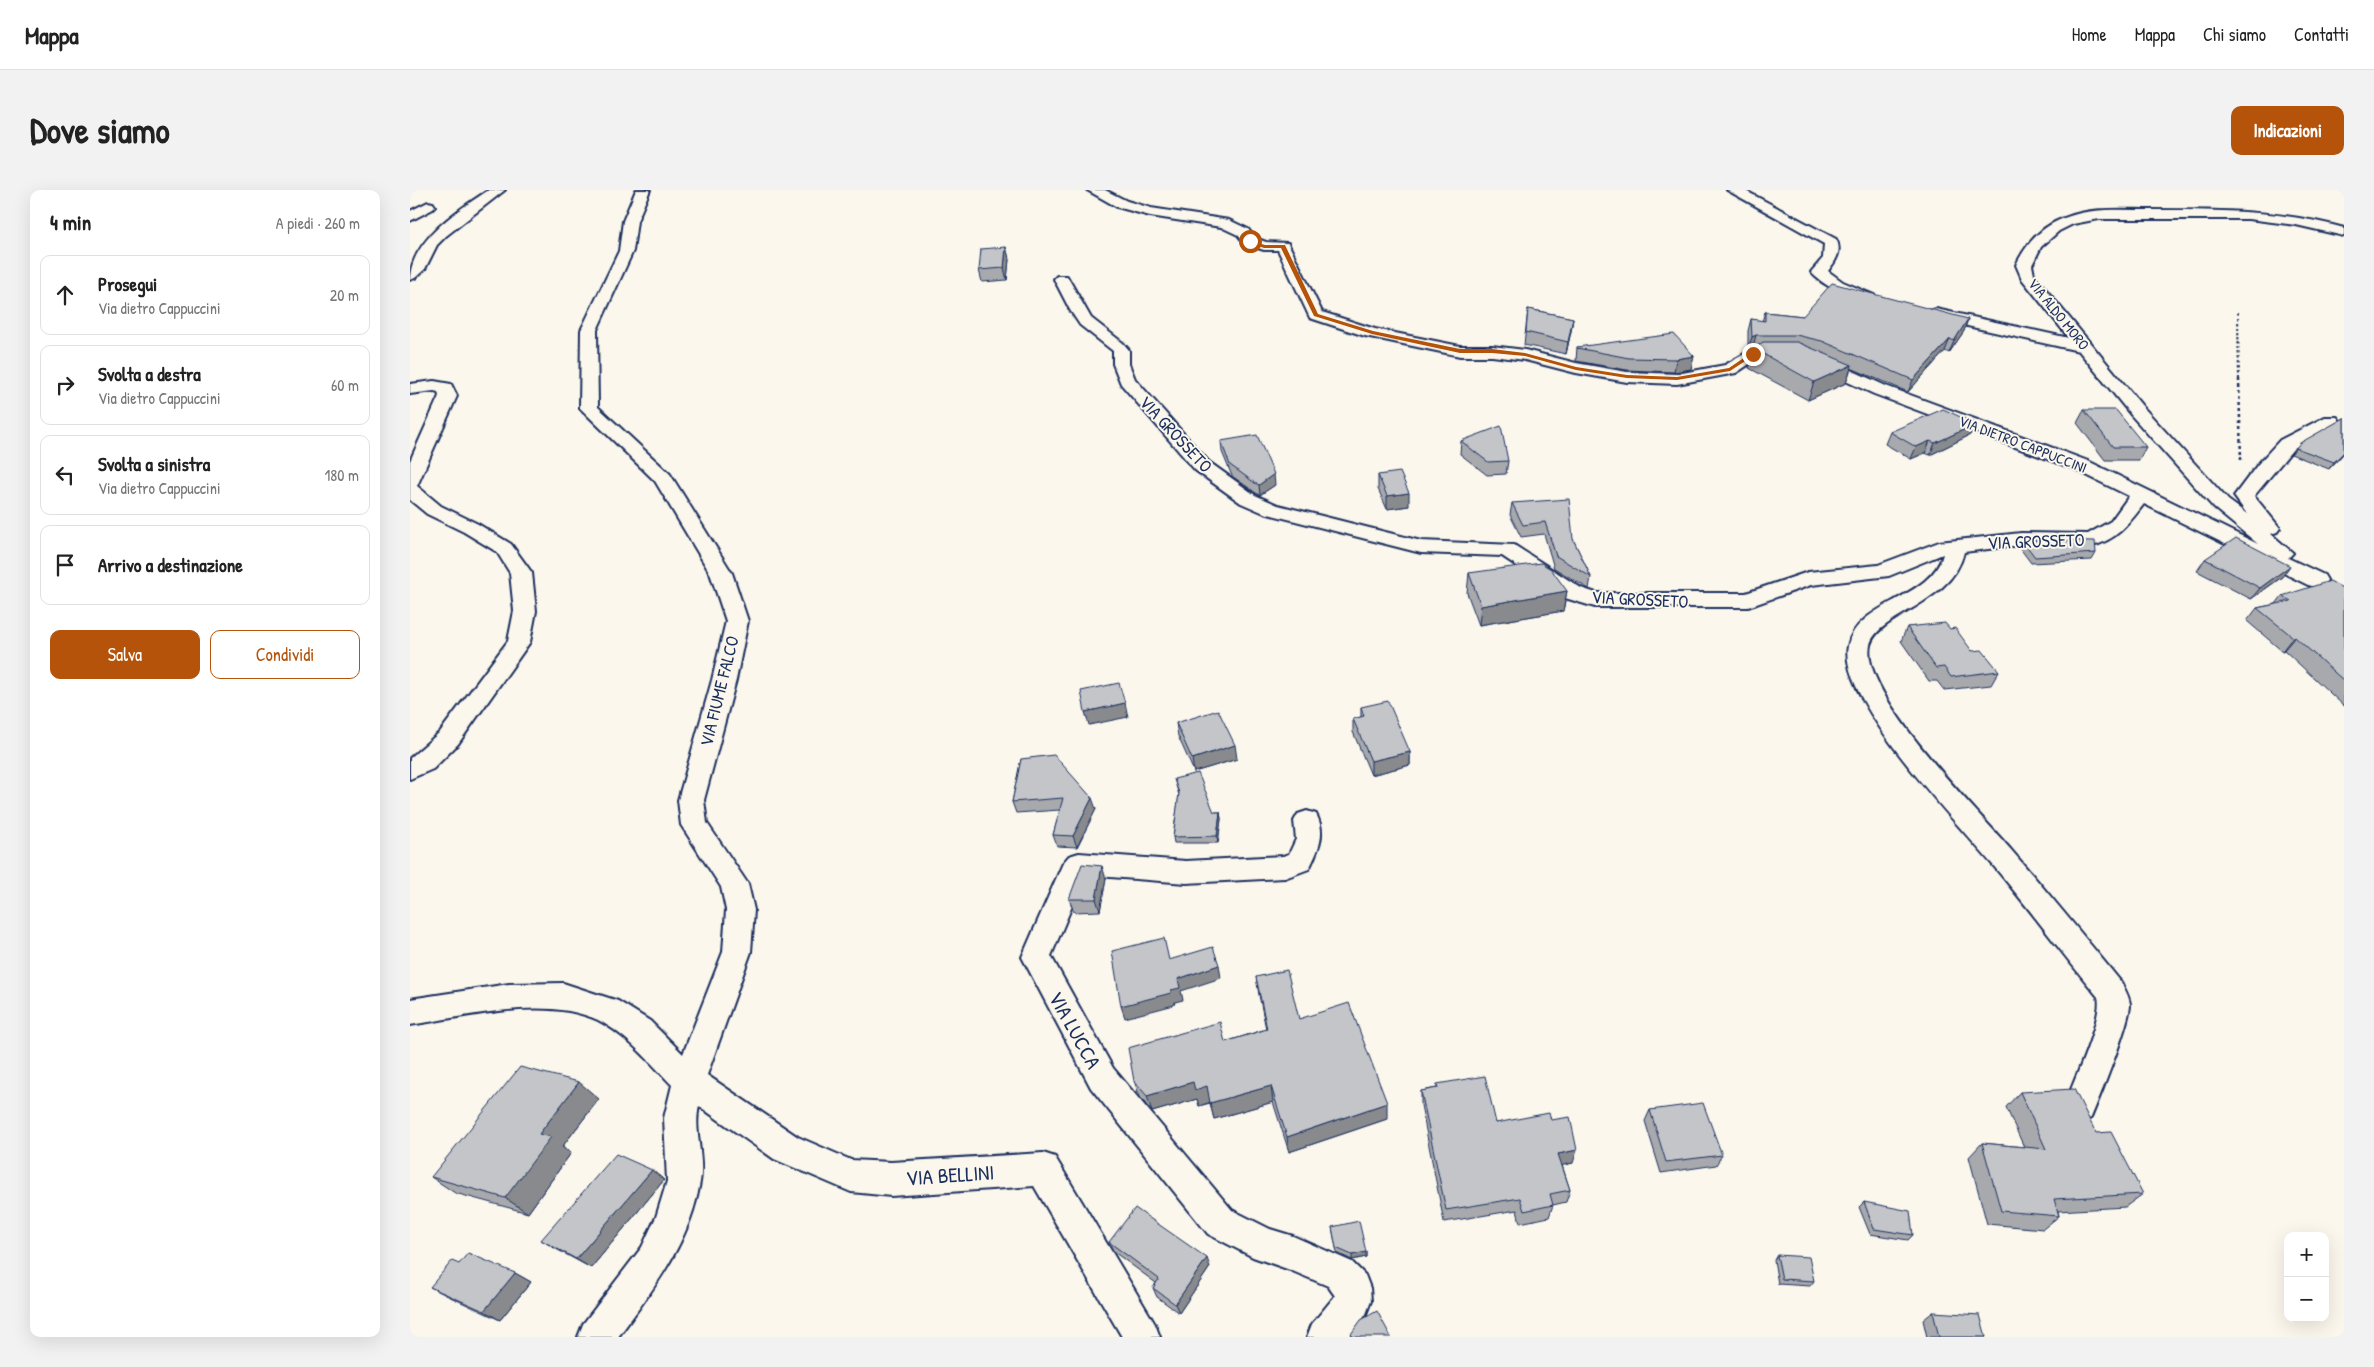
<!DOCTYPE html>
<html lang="it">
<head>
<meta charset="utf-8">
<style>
	:root { --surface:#fff; --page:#f2f2f2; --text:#222; --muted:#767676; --line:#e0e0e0; --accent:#b45309 }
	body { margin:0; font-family:"Patrick Hand",sans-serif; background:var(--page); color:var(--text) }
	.controls { position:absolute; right:15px; bottom:15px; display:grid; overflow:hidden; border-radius:10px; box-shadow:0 5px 20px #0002 }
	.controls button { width:45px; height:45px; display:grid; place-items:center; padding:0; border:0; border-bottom:1px solid var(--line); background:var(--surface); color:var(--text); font:25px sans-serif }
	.stop { position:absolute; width:15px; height:15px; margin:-11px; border:4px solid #b45309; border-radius:50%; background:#fff }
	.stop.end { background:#b45309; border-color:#fff; box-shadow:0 1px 5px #0008 }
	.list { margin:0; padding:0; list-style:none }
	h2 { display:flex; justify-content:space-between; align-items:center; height:65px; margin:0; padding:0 20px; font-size:21px }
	h2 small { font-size:16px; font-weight:400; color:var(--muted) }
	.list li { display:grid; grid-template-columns:32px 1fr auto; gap:15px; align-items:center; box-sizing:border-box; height:80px; margin:0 10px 10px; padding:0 10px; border:1px solid var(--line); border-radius:10px }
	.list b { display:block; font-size:19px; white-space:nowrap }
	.list p { margin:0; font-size:16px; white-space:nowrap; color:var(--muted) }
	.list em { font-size:16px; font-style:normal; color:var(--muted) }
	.actions { display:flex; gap:10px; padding:15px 20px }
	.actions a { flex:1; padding:11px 0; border:1px solid var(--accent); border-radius:10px; text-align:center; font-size:18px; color:var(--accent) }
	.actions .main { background:var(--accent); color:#fff }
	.icon { flex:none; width:28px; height:28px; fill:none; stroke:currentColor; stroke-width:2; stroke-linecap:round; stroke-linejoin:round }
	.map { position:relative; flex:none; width:1934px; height:1147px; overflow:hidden; border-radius:10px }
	header { display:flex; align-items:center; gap:30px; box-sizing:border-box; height:70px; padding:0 25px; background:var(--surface); border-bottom:1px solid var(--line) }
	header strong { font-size:24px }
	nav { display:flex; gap:28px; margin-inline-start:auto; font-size:18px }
	.intro { display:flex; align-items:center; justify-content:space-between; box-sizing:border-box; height:120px; padding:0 30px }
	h1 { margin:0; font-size:35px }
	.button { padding:12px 22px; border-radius:10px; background:var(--accent); color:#fff; font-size:18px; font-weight:700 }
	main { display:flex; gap:30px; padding:0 30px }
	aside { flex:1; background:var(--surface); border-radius:10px; box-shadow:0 5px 20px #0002 }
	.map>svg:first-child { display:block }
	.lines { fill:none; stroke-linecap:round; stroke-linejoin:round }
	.street-casing { stroke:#1b2f5e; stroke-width:4 }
	.path-far1 { stroke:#1b2f5e; stroke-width:2; stroke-dasharray:2.5 2.5; stroke-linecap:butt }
	.path { stroke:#1b2f5e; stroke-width:2.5; stroke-dasharray:3 3; stroke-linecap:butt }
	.street { fill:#fbf7ec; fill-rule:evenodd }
	.wall { fill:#a8a9ad; stroke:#1b2f5e }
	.shaded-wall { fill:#888a8d; stroke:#1b2f5e }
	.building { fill:#c3c5c9; stroke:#1b2f5e }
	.route { fill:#b45309 }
	.labels { text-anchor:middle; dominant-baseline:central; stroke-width:4; stroke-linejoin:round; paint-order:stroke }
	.far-street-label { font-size:15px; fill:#1b2f5e; stroke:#fbf7ec }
	.street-label { font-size:18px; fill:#1b2f5e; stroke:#fbf7ec }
	.near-street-label { font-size:21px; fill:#1b2f5e; stroke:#fbf7ec }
</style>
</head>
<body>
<header>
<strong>Mappa</strong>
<nav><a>Home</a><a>Mappa</a><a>Chi siamo</a><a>Contatti</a></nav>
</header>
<div class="intro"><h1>Dove siamo</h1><a class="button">Indicazioni</a></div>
<main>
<aside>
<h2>4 min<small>A piedi · 260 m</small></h2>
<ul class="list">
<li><svg class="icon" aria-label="ahead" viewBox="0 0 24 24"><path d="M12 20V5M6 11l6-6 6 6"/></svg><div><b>Prosegui</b><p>Via dietro Cappuccini</p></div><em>20 m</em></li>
<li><svg class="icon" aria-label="right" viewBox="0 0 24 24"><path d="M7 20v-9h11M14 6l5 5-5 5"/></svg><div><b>Svolta a destra</b><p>Via dietro Cappuccini</p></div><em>60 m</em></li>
<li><svg class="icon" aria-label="left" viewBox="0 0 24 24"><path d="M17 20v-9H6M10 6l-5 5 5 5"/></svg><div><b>Svolta a sinistra</b><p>Via dietro Cappuccini</p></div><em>180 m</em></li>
<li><svg class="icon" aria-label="arrive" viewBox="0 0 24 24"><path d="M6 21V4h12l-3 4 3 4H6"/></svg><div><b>Arrivo a destinazione</b></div></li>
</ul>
<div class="actions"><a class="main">Salva</a><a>Condividi</a></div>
</aside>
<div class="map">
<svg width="1934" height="1147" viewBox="0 0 1934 1147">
	<rect width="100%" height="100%" fill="#fbf7ec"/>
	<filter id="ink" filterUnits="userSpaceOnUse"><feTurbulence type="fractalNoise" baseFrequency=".02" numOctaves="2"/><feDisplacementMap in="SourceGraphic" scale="10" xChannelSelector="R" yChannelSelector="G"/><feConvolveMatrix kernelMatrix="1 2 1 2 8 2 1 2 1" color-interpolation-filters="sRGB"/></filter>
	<g filter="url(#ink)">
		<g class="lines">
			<!-- street casing -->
			<g class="street-casing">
				<path id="street" d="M 79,0 L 95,0 L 36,46 L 27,55 L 15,79 L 5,88 L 0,90 C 0,51 49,19 79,0 Z
					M 226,0 L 240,0 L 227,31 L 223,61 L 187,140 L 188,217 L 260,284 L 322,383 L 338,431 L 326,490 L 294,610 L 297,633 L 338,694 L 344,720 L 341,762 L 297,885 L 388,947 L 441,970 L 481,972 L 633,963 L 645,967 L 745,1134 L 750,1147 L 712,1147 L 624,996 L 481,1006 L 441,1002 L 364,969 L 289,916 C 283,941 295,967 290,992 C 280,1053 243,1099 208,1147 L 168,1147 L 173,1134 L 232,1057 L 246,1027 L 257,991 L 254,928 L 262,895 C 240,872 217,845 188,830 C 135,805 56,827 0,835 L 0,809 L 99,794 L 153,793 L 208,811 L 240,831 L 273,864 L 313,762 L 316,720 L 311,697 L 271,635 L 268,610 L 302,490 L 316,431 L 300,383 L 245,291 L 170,218 L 171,140 L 209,61 L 213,31 Z
					M 677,0 L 695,0 L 717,11 L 741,18 L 819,30 L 838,39 L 845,48 L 856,52 L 878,53 L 912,122 L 965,139 L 1050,156 L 1082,156 L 1115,160 L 1166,173 L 1217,182 L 1267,184 L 1315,175 L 1343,159 L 1382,159 L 1408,165 L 1476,196 L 1678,271 L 1848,354 L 1804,318 L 1721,225 L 1669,161 L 1526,129 L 1520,127 L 1518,124 L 1520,121 L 1526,119 L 1659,148 L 1612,89 L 1606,75 C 1616,54 1632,36 1654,28 C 1682,17 1712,20 1741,20 C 1807,20 1870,20 1934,38 L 1934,46 L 1886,35 L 1838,29 L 1689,29 L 1663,34 L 1649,41 L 1631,57 L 1622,75 L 1624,85 L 1733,217 L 1818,310 L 1837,324 L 1824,306 L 1848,274 L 1870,250 L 1915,227 L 1927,227 L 1930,231 L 1927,235 L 1884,258 L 1844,306 L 1870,338 L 1867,342 L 1861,344 L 1883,363 L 1878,368 L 1914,385 L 1917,390 L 1914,395 L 1906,397 L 1898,395 L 1734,314 C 1719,333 1707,350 1682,356 L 1611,355 L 1554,362 C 1542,414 1468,424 1460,455 C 1449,504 1571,624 1602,661 C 1639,704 1675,748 1711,792 C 1714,798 1719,806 1720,814 C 1721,830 1689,909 1681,928 L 1670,932 L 1659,928 L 1654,917 C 1662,895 1694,827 1688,807 C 1652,763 1618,717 1582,674 C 1548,634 1427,508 1438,456 C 1446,412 1522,409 1533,364 L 1479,386 L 1401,395 L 1338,417 L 1185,417 L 1155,408 L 1092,366 L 1011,363 L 854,323 L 831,313 L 785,280 L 711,194 L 703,174 L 703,161 L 670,135 L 660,120 L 644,89 L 647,86 L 657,86 L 681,128 L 713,153 L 719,160 L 719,174 L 725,189 L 799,272 L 845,305 L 868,315 L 1011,351 L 1104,355 L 1171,398 L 1186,403 L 1336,403 L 1398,382 L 1468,375 L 1529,352 L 1611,343 L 1678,344 L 1701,331 L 1719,306 L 1664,279 L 1464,204 L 1396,173 L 1382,169 L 1347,169 L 1326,183 L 1267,194 L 1217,192 L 1166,183 L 1115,170 L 1082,166 L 1050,166 L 955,146 L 900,128 L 868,60 L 854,60 L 835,54 L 828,45 L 811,37 L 740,26 L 707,17 Z
					M 1317,0 L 1334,0 L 1426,49 C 1433,61 1425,72 1418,81 L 1433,92 L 1464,105 L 1466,108 L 1464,111 C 1449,115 1410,94 1401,82 L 1413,68 L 1414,54 Z
					M 18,12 L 23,13 L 25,16 L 23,19 L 0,31 L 0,21 Z
					M 24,191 L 41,194 L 47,206 L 7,296 L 31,316 L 68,334 L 101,354 L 122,383 L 126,421 L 120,452 L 48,554 L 23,579 L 0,589 L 0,568 L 30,542 L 98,451 L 104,421 L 100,383 L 87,362 L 54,342 L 17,324 L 0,310 L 0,271 L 29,206 L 28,202 L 24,201 L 0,204 L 0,194 Z
					M 897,621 L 906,624 C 917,644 908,660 899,679 L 875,688 L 776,693 L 675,685 L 641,766 L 703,878 L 822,1020 L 860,1039 L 883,1046 L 942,1072 L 955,1085 L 960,1098 L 961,1111 L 956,1124 L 940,1147 L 897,1147 L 902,1134 L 925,1106 L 918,1096 L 880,1080 L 843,1067 L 798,1044 L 681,898 L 612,767 L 653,673 L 659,666 L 669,663 L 776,671 L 873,666 L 879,664 L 886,649 L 884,631 L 888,624 Z"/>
			</g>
			<!-- path-far1 -->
			<path class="path-far1" d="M 1828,122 L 1829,191"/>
			<!-- path -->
			<path class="path" d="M 1829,189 L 1831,271"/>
			<!-- street -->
			<use href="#street" class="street"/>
		</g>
		<!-- wall -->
		<path class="wall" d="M 596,57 L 599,69 L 597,90 L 572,92 L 569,80 Z
			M 1118,119 L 1163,128 L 1161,141 L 1156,164 L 1114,155 Z
			M 1355,122 L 1393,126 L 1558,129 L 1554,141 L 1539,163 L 1535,161 L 1498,202 L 1441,178 L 1436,193 L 1398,210 L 1339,178 L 1344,159 L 1347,157 L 1343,157 L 1338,159 L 1338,141 L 1341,129 L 1352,131 Z
			M 1167,157 L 1284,166 L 1281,179 L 1264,182 L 1217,180 L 1166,171 Z
			M 1674,220 L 1736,257 L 1729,270 L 1695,270 L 1667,233 Z
			M 1934,228 L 1934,263 L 1919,279 L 1881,264 L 1886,258 Z
			M 1566,234 L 1560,245 L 1520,265 L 1515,263 L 1501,269 L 1475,254 L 1480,242 Z
			M 811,251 L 865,295 L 850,305 L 846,303 L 822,286 L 812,262 Z
			M 1051,251 L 1098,271 L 1096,284 L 1077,285 L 1050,264 Z
			M 968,285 L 999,316 L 977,319 L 968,299 Z
			M 1102,313 L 1163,349 L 1181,387 L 1179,399 L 1144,378 L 1134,344 L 1111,347 L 1100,325 Z
			M 1612,350 L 1686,363 L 1682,370 L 1621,373 L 1609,357 Z
			M 1795,369 L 1872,387 L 1841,409 L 1787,381 Z
			M 1059,383 L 1157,401 L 1153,421 L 1069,435 L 1057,403 Z
			M 1934,399 L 1934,516 L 1874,460 L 1872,461 L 1837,431 L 1847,418 L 1866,414 L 1872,406 Z
			M 1497,437 L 1540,439 L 1562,461 L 1589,481 L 1581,495 L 1534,500 L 1527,491 L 1519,491 L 1491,451 Z
			M 951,517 L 1000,562 L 1000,575 L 961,585 L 943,542 L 943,529 L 951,527 Z
			M 766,533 L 827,569 L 784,582 L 768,546 Z
			M 611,569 L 686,619 L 667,657 L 647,656 L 643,645 L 650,620 L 606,623 L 602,612 Z
			M 764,589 L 804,622 L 810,622 L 811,629 L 808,653 L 764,653 L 763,647 L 769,605 Z
			M 696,689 L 690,721 L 664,722 L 659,709 Z
			M 846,787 L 889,829 L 977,929 L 879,962 L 863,912 L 804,929 L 800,913 L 789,916 L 787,909 L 742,922 L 730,907 L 724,891 L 815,852 L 856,839 L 849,805 Z
			M 1027,894 L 1086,933 L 1141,930 L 1163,973 L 1152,975 L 1160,1000 L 1156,1012 L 1143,1015 L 1139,1027 L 1110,1033 L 1107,1020 L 1034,1032 L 1011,915 L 1011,901 L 1027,898 Z
			M 1610,902 L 1686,943 L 1733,1004 L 1715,1017 L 1648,1021 L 1649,1026 L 1633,1039 L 1577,1034 L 1559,967 L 1572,953 L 1614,957 L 1596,917 Z
			M 189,909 L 152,957 L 161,963 L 118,1023 L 45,1003 L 21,987 Z
			M 1240,920 L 1312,965 L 1306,975 L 1251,983 L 1235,931 Z
			M 242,980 L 254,990 L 181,1078 L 146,1059 L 131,1050 Z
			M 1454,1012 L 1503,1045 L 1498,1050 L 1460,1044 L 1449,1017 Z
			M 922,1037 L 956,1062 L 956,1067 L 942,1070 L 927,1063 Z
			M 699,1052 L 800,1077 L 769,1123 L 747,1107 L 743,1098 L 746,1093 L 704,1062 Z
			M 1367,1065 L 1404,1091 L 1400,1096 L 1368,1094 L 1364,1070 Z
			M 49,1074 L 105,1083 L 121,1092 L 90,1130 L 38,1106 L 20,1097 Z
			M 1523,1122 L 1576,1147 L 1517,1147 L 1513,1130 Z"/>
		<!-- shaded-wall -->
		<path class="shaded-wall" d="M 596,57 L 599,69 L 597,90 L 594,78 Z
			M 1163,128 L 1161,141 L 1156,164 L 1158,152 Z
			M 1558,129 L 1554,141 L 1539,163 L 1544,151 Z
			M 1346,145 L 1343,157 L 1338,159 L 1342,147 Z
			M 1540,149 L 1535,161 L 1498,202 L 1503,190 Z
			M 1284,166 L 1281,179 L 1264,182 L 1266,169 Z
			M 1442,175 L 1436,193 L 1398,210 L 1404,192 Z
			M 1566,234 L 1560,245 L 1520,265 L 1525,253 Z
			M 1520,251 L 1515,263 L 1501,269 L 1506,257 Z
			M 1934,262 L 1934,263 L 1919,279 L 1924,272 Z
			M 864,284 L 865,295 L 850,305 L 849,295 Z
			M 999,303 L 999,316 L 977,319 L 977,306 Z
			M 1880,376 L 1872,387 L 1841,409 L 1850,398 Z
			M 1157,401 L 1153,421 L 1069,435 L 1071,416 Z
			M 1883,447 L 1885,447 L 1874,460 L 1872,461 Z
			M 715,513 L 718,527 L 679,535 L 675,522 Z
			M 825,555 L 827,569 L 784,582 L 782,569 Z
			M 1000,562 L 1000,575 L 961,585 L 961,571 Z
			M 682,608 L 686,619 L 667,657 L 663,646 Z
			M 810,622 L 811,629 L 808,653 L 807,646 Z
			M 692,676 L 696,689 L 690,721 L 686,709 Z
			M 809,775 L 811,788 L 771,801 L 773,810 L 765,812 L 764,815 L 715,828 L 711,816 L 761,800 L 768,789 Z
			M 169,892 L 189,909 L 152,957 L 161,963 L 118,1023 L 95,1008 L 129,944 Z
			M 783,892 L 797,896 L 801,912 L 789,916 L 787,909 L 742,922 L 737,906 Z
			M 861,896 L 863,912 L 804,929 L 800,913 Z
			M 977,913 L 977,929 L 879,962 L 877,947 Z
			M 1167,960 L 1163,973 L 1145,977 L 1148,964 Z
			M 242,980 L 254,990 L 181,1078 L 166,1069 Z
			M 956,1062 L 956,1067 L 942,1070 L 942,1065 Z
			M 797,1068 L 800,1077 L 769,1123 L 765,1114 Z
			M 105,1083 L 121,1092 L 90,1130 L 74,1121 Z"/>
		<!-- building -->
		<path class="building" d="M 596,57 L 594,78 L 569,80 L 571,59 Z
			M 1422,93 L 1558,129 L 1544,151 L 1540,149 L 1503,190 L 1412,151 L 1386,145 L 1346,145 L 1342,147 L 1341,129 L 1355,131 L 1355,122 L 1393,126 Z
			M 1118,119 L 1163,128 L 1158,152 L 1116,142 Z
			M 1264,144 L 1284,166 L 1266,169 L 1219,168 L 1167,158 L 1167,157 Z
			M 1353,152 L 1387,152 L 1442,175 L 1404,192 L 1344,159 Z
			M 1533,219 L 1566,234 L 1525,253 L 1520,251 L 1506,257 L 1480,242 Z
			M 1674,220 L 1706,220 L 1736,257 L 1703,257 Z
			M 1934,228 L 1934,262 L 1924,272 L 1886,258 L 1890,253 Z
			M 1091,236 L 1098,271 L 1078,272 L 1051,251 Z
			M 847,245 L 864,284 L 849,295 L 845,293 L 820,275 L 811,251 Z
			M 990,282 L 999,303 L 977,306 L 968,285 Z
			M 1159,309 L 1163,349 L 1181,387 L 1146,366 L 1135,332 L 1113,335 L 1102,313 Z
			M 1826,348 L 1880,376 L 1850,398 L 1795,369 Z
			M 1612,350 L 1685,351 L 1686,363 L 1625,367 Z
			M 1131,373 L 1141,379 L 1157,401 L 1071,416 L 1059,383 Z
			M 1920,391 L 1934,399 L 1934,491 L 1885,447 L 1883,447 L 1847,418 L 1881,411 L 1872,406 Z
			M 1535,433 L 1540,439 L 1545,438 L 1562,461 L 1572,460 L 1589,481 L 1541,487 L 1534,477 L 1526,478 L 1497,437 Z
			M 709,493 L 715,513 L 675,522 L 671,501 Z
			M 978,511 L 1000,562 L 961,571 L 943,529 L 954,526 L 951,517 Z
			M 808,520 L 825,555 L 782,569 L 766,533 Z
			M 644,565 L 682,608 L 663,646 L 643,645 L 653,608 L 602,612 L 611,569 Z
			M 788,583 L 804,622 L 810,622 L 807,646 L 763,647 L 769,603 L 764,589 Z
			M 672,674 L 692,676 L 686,709 L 659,709 Z
			M 754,748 L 759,770 L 803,757 L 809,775 L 768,789 L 770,798 L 761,800 L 761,803 L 711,816 L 702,761 Z
			M 877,780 L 889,829 L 939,813 L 977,913 L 877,947 L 861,896 L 800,913 L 797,896 L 785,900 L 783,892 L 737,906 L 724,891 L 718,858 L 810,832 L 815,852 L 857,839 L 846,787 Z
			M 110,877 L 169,892 L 129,944 L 141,947 L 95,1008 L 21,987 Z
			M 1075,886 L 1086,933 L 1139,923 L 1141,930 L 1160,927 L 1167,960 L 1148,964 L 1160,1000 L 1140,1004 L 1143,1015 L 1114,1021 L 1110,1008 L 1036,1020 L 1011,901 L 1028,898 L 1027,894 Z
			M 1664,899 L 1686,943 L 1701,942 L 1733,1004 L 1644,1009 L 1649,1026 L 1591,1021 L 1572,953 L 1636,959 L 1610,902 Z
			M 1293,913 L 1312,965 L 1256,972 L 1240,920 Z
			M 206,964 L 242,980 L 166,1069 L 131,1050 Z
			M 1454,1012 L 1500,1021 L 1503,1045 L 1464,1039 Z
			M 725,1018 L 797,1068 L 765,1114 L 743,1098 L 749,1089 L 699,1052 Z
			M 949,1031 L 956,1062 L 942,1065 L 926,1058 L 922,1037 Z
			M 58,1063 L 105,1083 L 74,1121 L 20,1097 L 42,1071 L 49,1074 Z
			M 1367,1065 L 1399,1067 L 1404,1091 L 1372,1089 Z
			M 967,1121 L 981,1147 L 943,1147 L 941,1144 L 951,1130 Z
			M 1523,1122 L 1570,1125 L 1576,1147 L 1529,1147 Z"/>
	</g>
	<!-- route -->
	<path class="route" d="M 838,50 L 855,55 L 875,55 L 908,124 L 963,141 L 1050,159 L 1082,159 L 1115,163 L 1166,177 L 1217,185 L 1267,187 L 1319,178 L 1341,163 L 1346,164 L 1320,181 L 1267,190 L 1217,188 L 1166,180 L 1115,166 L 1082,163 L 1050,163 L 962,144 L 904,126 L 871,58 L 854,58 L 838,52 Z"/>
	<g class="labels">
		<!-- far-street labels -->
		<g class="far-street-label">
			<text transform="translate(1649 124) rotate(51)">VIA ALDO MORO</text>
			<text transform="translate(1613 254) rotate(21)">VIA DIETRO CAPPUCCINI</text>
		</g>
		<!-- street labels -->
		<g class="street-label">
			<text transform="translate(766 244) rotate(47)">VIA GROSSETO</text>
			<text transform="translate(1626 351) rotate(-2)">VIA GROSSETO</text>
			<text transform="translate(1230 409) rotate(3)">VIA GROSSETO</text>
			<text transform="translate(309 501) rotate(-76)">VIA FIUME FALCO</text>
		</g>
		<!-- near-street labels -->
		<g class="near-street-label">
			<text transform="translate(665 840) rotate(61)">VIA LUCCA</text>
			<text transform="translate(540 985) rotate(-4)">VIA BELLINI</text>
		</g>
	</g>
</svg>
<div class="controls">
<button>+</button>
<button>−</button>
</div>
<div class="stop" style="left:840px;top:51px"></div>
<div class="stop end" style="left:1343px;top:164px"></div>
</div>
</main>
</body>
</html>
